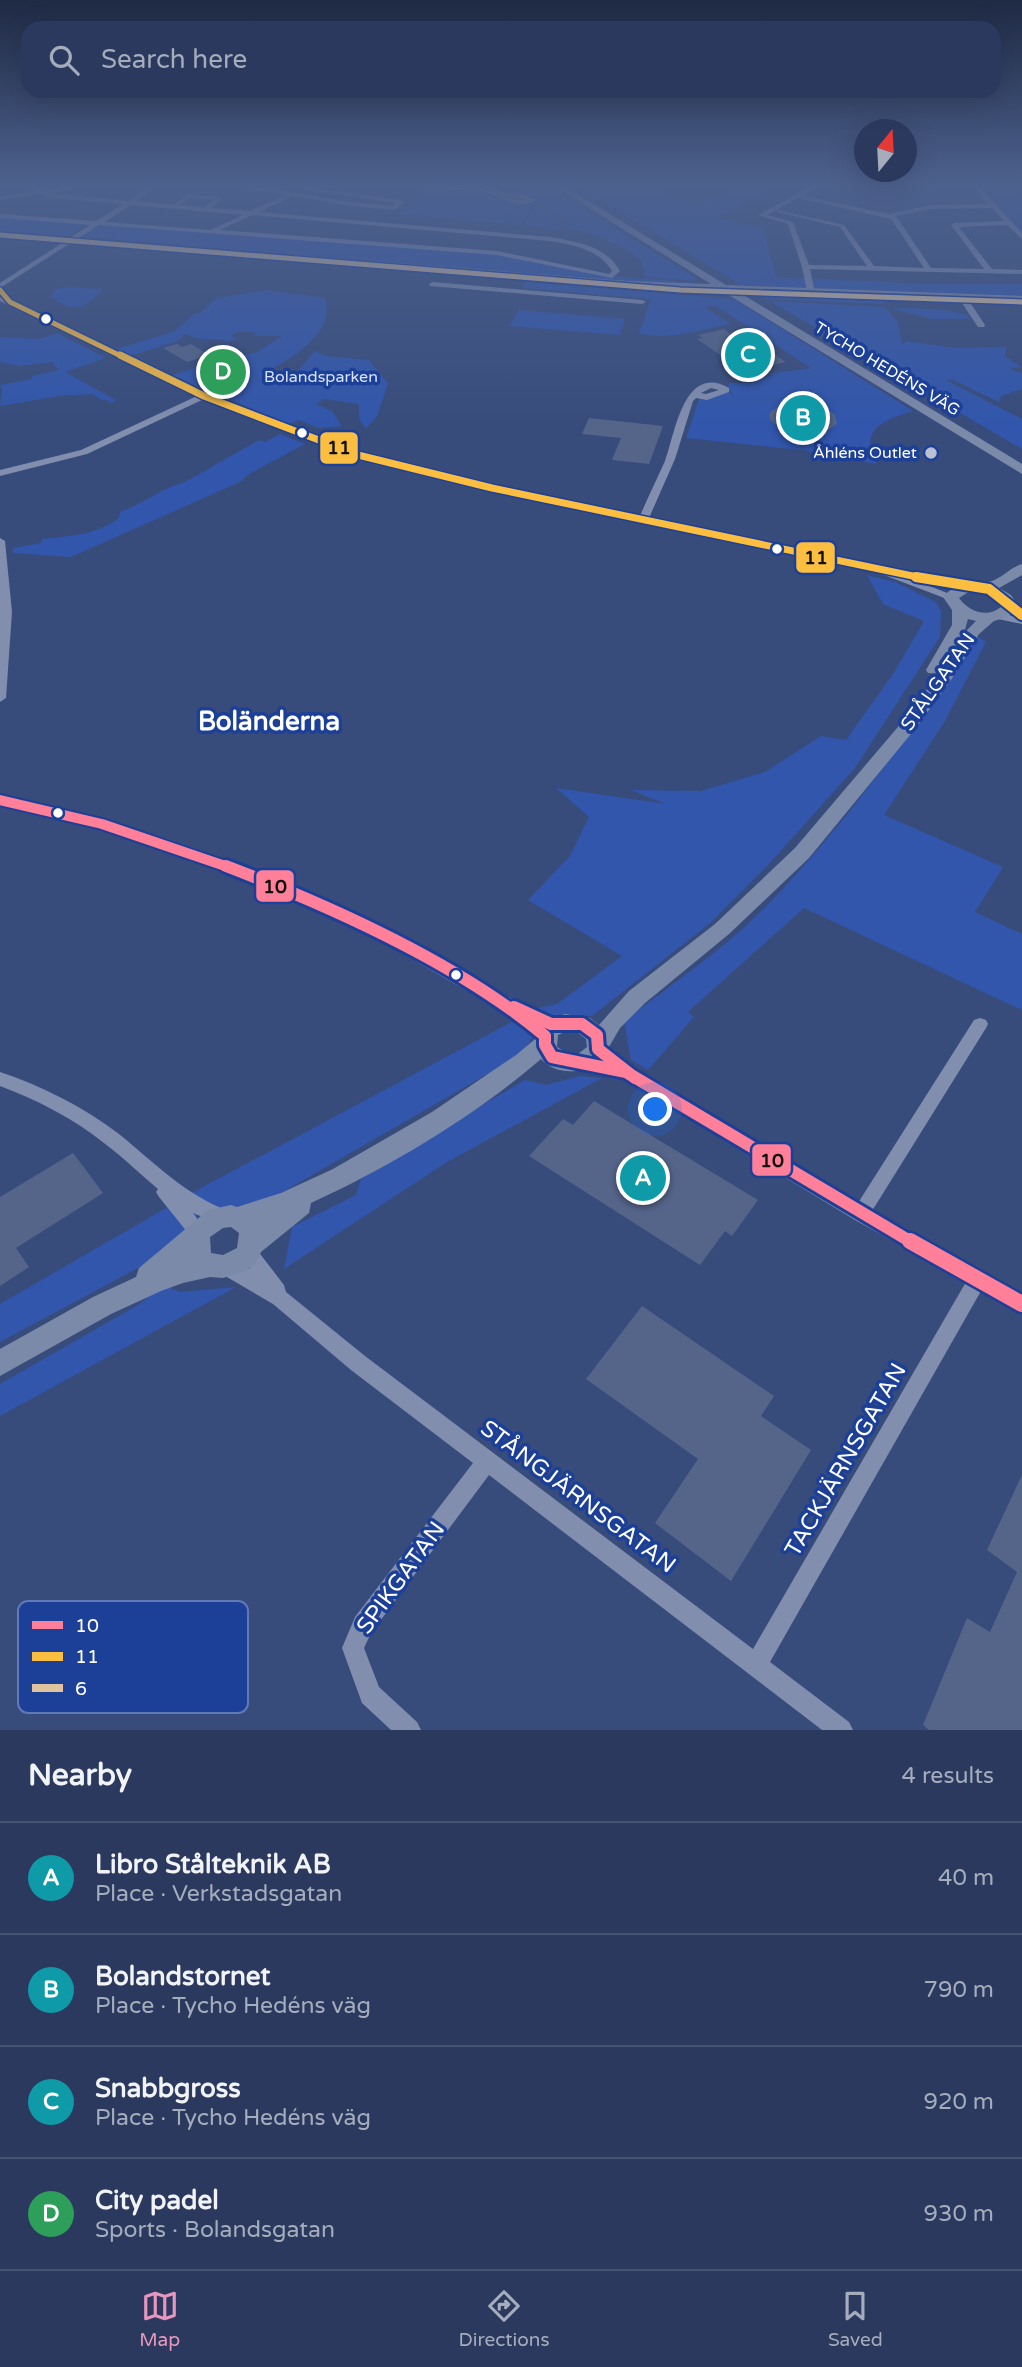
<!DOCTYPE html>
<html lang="en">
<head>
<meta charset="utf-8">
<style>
	:root { --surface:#2a395d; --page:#364466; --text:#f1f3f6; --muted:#a5acbc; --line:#465372; --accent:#e797bd }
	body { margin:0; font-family:"Varela Round",sans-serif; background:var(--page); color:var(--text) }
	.compass { position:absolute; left:854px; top:119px; width:63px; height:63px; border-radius:50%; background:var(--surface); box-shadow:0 7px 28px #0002; rotate:18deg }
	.you { position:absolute; left:656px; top:1110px; width:24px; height:24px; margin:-18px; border:5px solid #fff; border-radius:50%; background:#1a73e8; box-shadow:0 0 0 10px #1a73e833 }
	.badge { display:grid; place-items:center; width:46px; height:46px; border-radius:50%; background:var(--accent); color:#fff; font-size:23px; font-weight:700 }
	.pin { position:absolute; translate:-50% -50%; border:4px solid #fff; box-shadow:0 2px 7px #0006 }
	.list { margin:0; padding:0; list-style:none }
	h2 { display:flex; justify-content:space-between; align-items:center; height:91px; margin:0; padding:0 28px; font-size:30px }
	h2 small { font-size:23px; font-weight:400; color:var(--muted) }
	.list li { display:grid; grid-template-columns:46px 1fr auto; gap:21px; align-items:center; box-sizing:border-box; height:112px; padding:0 28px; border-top:2px solid var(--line) }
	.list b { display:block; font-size:26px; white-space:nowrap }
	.list p { margin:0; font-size:23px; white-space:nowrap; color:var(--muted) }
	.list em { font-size:23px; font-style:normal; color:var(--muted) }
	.icon { flex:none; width:38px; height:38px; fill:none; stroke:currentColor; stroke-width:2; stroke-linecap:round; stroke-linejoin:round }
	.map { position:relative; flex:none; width:1022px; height:1730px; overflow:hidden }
	.search { position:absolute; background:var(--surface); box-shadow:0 7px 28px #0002; left:21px; right:21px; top:21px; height:77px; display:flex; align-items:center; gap:18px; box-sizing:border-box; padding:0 24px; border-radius:21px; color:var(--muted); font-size:26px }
	.sheet { height:539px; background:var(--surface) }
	nav { display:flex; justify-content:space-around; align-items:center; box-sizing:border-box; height:98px; border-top:2px solid var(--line); background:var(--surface); font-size:19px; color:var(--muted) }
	nav a { display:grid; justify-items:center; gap:4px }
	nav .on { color:var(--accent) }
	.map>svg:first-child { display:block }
	.green { fill:#3156ac }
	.building { fill:#55658a }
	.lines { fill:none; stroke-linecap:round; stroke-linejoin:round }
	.street { fill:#828eae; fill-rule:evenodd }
	.secondary { fill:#7c8aaa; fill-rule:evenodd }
	.bus-1-far2-casing { stroke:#1c3f98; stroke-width:14 }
	.bus-1-far1-casing { stroke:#1c3f98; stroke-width:18 }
	.bus-1-casing { stroke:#1c3f98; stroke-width:21 }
	.bus-2-far2-casing { stroke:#1c3f98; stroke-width:8 }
	.bus-2-far1-casing { stroke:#1c3f98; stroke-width:10 }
	.bus-2-casing { stroke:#1c3f98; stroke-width:14 }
	.bus-3-casing { stroke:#1c3f98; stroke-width:8 }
	.bus-1-far2 { stroke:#ff8098; stroke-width:10 }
	.bus-1-far1 { stroke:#ff8098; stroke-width:12 }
	.bus-1 { stroke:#ff8098; stroke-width:16 }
	.bus-2-far2 { stroke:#fbbe40; stroke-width:5 }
	.bus-2-far1 { stroke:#fbbe40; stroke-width:7 }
	.bus-2 { stroke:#fbbe40; stroke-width:10 }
	.bus-3 { stroke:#dfc29f; stroke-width:5 }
	.bus-dot { fill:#fff; stroke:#1c3f98; stroke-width:2.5 }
	.poi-dot { fill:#b9c0d1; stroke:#1c3f98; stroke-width:2.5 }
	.labels { text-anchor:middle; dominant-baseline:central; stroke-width:7; stroke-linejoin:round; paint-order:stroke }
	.far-street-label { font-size:16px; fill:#fff; stroke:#1c3f98 }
	.far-park-label { font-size:16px; fill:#d7e2fb; stroke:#1c3f98 }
	.far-poi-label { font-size:16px; fill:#fff; stroke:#1c3f98; text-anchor:end }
	.street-label { font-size:19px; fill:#fff; stroke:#1c3f98 }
	.near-street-label { font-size:23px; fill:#fff; stroke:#1c3f98 }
	.district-label { font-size:26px; font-weight:bold; fill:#fff; stroke:#1c3f98 }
	.key { fill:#1c3f98; stroke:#6079b7; stroke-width:2 }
	.key-label { font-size:19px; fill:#fff }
	.line-badge { stroke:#1c3f98; stroke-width:2.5 }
	.pale-badge-label { font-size:19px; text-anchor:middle; font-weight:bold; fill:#111 }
</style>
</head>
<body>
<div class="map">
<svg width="1022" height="1730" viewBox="0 0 1022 1730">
	<rect width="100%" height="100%" fill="#384c7c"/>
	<!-- green -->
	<path class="green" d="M 516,185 L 546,185 L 696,278 L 694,281 L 644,277 C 648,256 621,246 605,240 L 607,238 L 564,227 L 562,223 L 570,221 L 550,214 L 547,208 L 537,202 L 538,199 L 503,193 L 523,191 L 534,187 L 523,190 Z
		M 575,185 L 651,185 L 683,199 L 731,210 L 717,218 L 763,228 L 776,277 L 924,284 L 1022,284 L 1022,297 L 741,285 Z
		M 748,185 L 783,185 L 734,209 L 700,201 Z
		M 979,185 L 1022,185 L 1022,233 Z
		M 427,186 L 486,191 L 510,201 L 535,202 L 520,225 L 399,214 Z
		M 536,204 L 559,220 L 559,227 L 562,230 L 523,225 Z
		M 0,217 L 79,224 L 83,226 L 66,238 L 0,233 Z
		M 94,223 L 497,253 L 612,276 L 699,283 L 635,283 L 82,237 Z
		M 525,282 L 734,299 L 913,411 C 883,420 858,430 877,464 L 801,450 L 686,438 L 699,399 L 728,392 L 735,398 L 728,389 L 729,383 L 752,383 L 757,379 L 774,375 L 768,374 L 811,368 L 716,306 L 705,307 L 731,324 C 702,329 667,342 639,333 L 651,299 L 522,288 Z
		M 66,287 L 102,289 L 102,291 C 81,309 76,314 51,297 L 54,290 Z
		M 267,290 L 325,298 C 337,332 291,358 269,371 L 298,371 L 315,351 L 326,356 L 369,360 L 388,384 L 377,416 L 366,429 L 359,418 L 359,404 L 323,399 L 316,404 L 332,411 L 342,426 L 318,428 L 299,420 L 289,424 L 217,394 L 239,385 L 241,380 L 210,392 L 173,375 L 228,357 L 256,353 L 282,336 L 255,336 L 254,332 L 238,332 L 231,336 L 237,339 L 228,342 C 215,336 203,343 185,334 L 178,341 L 130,356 L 117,349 L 175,331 L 195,313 L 200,313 L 217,298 Z
		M 765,293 L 881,298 L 884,304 L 766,299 L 762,295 Z
		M 770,301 L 885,307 L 898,322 L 902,344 L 907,341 L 954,348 L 1006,347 L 1005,356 L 1021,367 L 1010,368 L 1022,374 L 1022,389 L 1001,396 L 999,402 L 951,379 L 946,380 L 1022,419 L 1022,449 Z
		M 890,308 C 907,308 963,307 971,319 L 931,319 Z
		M 519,310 L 625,319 L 620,335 L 509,326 Z
		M 57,333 L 106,358 L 65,372 L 116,400 L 110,404 L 107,400 L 102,400 L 92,394 L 59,396 L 0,406 L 2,390 L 0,385 L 32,379 L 32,376 L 59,370 L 52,362 L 19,366 L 0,362 L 0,337 L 40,339 Z
		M 280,434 L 305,444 L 247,475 L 242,481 L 71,557 L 13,553 L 13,548 L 41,543 L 42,539 C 69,536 97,535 119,518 L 120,512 C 143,504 162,488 185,482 L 259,440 L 265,442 Z
		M 867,575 L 895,582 L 936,602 L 941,611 L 940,637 L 855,768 L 768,865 L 709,924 L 592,1016 L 545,1018 L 522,1054 L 255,1208 L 203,1209 L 166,1253 L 0,1342 L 0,1304 L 199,1189 L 538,1008 L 557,1004 L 622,956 L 528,900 L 570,856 L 589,817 L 556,788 L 666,804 L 631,790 L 701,791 L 765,772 L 821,736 L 846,740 L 893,674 L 924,621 L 883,604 Z
		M 977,636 L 986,642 L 945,721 L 884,815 L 1003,867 L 975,912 L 1022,934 L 1022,1010 L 804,908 L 688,1012 L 694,1017 L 648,1070 L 631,1060 L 624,1021 C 676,981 732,944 776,896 C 852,816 915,726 977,636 Z
		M 580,1076 L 602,1078 L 447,1162 L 284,1269 L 292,1227 L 356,1195 L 362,1175 L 525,1080 L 546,1085 Z
		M 163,1285 L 180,1292 L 236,1287 L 0,1416 L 0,1384 L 138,1305 Z"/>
	<!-- building -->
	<path class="building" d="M 724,329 L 729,333 L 738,331 L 744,335 L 750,334 L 770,347 L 764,348 L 786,362 L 759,368 L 752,364 L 738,367 L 697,339 L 703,338 L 698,335 Z
		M 177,344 L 182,347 L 191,344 L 209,355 L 187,362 L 163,348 Z
		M 787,404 L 809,404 L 829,410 L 835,415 L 837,424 L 828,430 L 813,433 L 780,428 L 770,420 L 769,415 L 772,410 Z
		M 589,418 L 663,426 L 649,464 L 612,460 L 621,438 L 582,434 Z
		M 594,1101 L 758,1200 L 732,1236 L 725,1231 L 700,1265 L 529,1156 L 563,1119 L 573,1125 Z
		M 73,1153 L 103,1193 L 16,1248 L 29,1267 L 0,1286 L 0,1197 Z
		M 642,1306 L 774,1396 L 761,1416 L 811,1450 L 731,1581 L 655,1523 L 698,1459 L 586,1379 Z
		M 1022,1475 L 1022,1730 L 929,1730 L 923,1725 L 967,1618 L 990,1632 L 1017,1572 L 987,1550 Z"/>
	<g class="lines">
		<!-- street -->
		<path class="street" d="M 27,185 L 35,185 L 44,190 L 101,185 L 50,193 L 128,201 L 152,185 L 160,185 L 136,201 L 173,205 L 189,194 L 221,198 L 221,200 L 212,208 L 250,211 L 285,195 L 233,185 L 248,185 L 350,202 L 393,206 L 396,203 L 300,189 L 303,187 L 401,200 L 404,202 L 395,210 L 350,206 L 293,196 L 259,212 L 550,237 C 577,242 605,245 620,271 L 612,278 L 497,255 L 99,225 L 0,288 L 0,283 L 90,225 L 0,218 L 0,214 L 96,221 L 123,204 L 50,198 L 42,194 L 0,200 L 0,196 L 37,191 ZM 190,198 L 213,200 L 204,207 L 180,205 ZM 131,205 L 243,215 L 211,230 L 105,222 ZM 252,215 L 550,241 C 573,245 599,249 612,271 L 610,274 L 604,273 L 497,251 L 220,230 Z
			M 416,185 L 486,189 L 483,185 L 490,185 C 501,196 522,192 536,200 C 518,211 506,198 489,193 C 466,187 438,194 416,185 ZM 502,195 L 527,200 L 515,200 Z
			M 813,185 L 821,185 L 803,196 L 889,214 L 931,205 L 988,204 L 971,185 L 978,185 L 1022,233 L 1022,239 L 1007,225 L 959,227 L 992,269 L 1022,270 L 1022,274 L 810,269 L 815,293 L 808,295 L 802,267 L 788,224 L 758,215 ZM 798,198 L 891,219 L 924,268 L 874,266 L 844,225 L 777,210 L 777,212 L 840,227 L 867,266 L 809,265 L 793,222 L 767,215 ZM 992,208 L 1004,221 L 954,223 L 951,225 L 984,269 L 931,268 L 896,216 L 931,209 Z
			M 433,282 L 642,300 L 646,302 L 642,304 L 430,286 L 429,284 Z
			M 959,295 L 965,295 L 985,325 L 984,327 L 978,327 L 958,297 Z
			M 0,296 L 207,394 L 361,453 L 492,485 L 640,516 C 648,497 657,479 665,461 C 675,434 684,362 729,388 L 729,392 L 707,400 L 696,398 L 693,401 L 675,459 L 649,518 L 837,557 L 892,571 L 957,597 L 951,600 L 947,599 L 884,575 L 836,563 L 492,491 L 355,457 L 204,399 L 87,454 L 0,476 L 0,470 L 81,450 L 197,396 L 0,301 ZM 711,388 L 719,390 L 706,394 L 701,393 Z
			M 0,538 L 5,541 L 12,612 L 6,698 L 0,702 Z
			M 933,579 L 969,584 L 974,587 L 969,590 L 929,584 L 928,582 Z
			M 997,613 L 1022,618 L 1022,624 L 993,618 L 991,616 Z
			M 0,796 C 127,820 247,862 362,919 C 429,953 492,993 562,1021 L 564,1025 L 562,1029 C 542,1036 441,976 419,963 C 287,889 149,833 0,804 Z
			M 980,1018 L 986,1020 L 988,1024 L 986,1028 L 872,1211 L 1022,1294 L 1022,1313 L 981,1291 L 770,1662 L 849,1722 L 853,1730 L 822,1730 L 489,1475 L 371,1633 L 364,1648 L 379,1687 L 417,1722 L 421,1730 L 391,1730 L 362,1703 L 342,1648 L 355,1617 L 473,1463 L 351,1370 L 273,1304 L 220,1273 L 218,1267 L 220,1261 L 227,1259 L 250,1269 L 239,1252 L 242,1246 L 248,1244 L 254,1246 L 284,1285 L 286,1292 L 365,1356 L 753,1649 L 966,1282 L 855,1220 L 620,1077 L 590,1049 L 592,1045 L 598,1043 L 604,1045 L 632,1067 L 858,1203 L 974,1020 Z
			M 0,1072 C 42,1086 84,1107 119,1134 C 156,1164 183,1193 228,1211 L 231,1217 L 228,1223 L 222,1225 L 193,1213 L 207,1232 L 204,1238 L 198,1240 L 192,1238 L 159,1197 L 156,1192 L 158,1189 C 140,1174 123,1157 104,1143 C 73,1118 37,1100 0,1086 Z"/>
		<!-- secondary -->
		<path class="secondary" d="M 552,185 L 562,185 L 726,285 L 1022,296 L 1022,302 L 737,291 L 1022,464 L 1022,474 L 722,291 L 628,287 L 0,238 L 0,232 L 628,281 L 711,284 Z
			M 1022,564 L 1022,575 L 999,588 L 1011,595 L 1018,606 L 1010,616 L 994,621 L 979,634 L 951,680 L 915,729 L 809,858 L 729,934 L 645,1003 L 620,1028 L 599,1064 C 580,1073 557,1076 541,1059 C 475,1116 390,1167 311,1203 L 309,1213 L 261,1252 L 255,1264 L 245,1271 L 223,1278 L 210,1277 L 183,1283 L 161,1291 L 111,1314 L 0,1376 L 0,1349 L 93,1297 L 136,1277 L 139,1268 L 208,1210 L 231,1205 L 237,1207 L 281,1193 L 333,1169 L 432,1112 L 516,1055 L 534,1040 L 541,1024 L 565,1014 L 590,1018 L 599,1025 L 629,991 L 715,924 L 795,848 L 903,721 L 939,674 L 928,673 L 926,670 L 952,625 L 952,610 L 943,597 C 957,580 974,587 992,581 C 1003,577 1011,567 1022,564 ZM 982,592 L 993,596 L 1002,606 C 988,619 969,612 959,598 L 967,593 ZM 968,619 L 976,621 L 964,633 ZM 567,1031 L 577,1032 L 586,1039 L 587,1047 L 578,1054 L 571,1055 L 557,1047 L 558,1035 ZM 231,1227 L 239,1233 L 237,1248 L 223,1255 L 211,1253 L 210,1237 L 223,1228 Z"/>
		<!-- bus-1-far2 casing -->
		<g class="bus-1-far2-casing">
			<path id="bus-1-far2" d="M 0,800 L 102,824 L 231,868"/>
		</g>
		<!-- bus-1-far1 casing -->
		<g class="bus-1-far1-casing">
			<path id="bus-1-far1" d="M 226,866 C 330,906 460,964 545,1036 L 545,1045 L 552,1057 L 626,1072 L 913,1243
				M 514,1007 L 551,1024 L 582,1024 L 597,1035 L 598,1049 L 635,1078"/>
		</g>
		<!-- bus-1 casing -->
		<g class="bus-1-casing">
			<path id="bus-1" d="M 910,1241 L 1022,1304"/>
		</g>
		<!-- bus-2-far2 casing -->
		<g class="bus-2-far2-casing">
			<path id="bus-2-far2" d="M 0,290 L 10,302 L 123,357"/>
		</g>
		<!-- bus-2-far1 casing -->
		<g class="bus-2-far1-casing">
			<path id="bus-2-far1" d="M 120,355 L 204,396 L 358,455 L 492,488 L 927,579"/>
		</g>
		<!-- bus-2 casing -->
		<g class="bus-2-casing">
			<path id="bus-2" d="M 916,577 L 989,589 L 1022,615"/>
		</g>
		<!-- bus-3 casing -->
		<g class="bus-3-casing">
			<path id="bus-3" d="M 0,235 L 680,290 L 1022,302"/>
		</g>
		<!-- bus-1-far2 -->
		<use href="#bus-1-far2" class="bus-1-far2"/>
		<!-- bus-1-far1 -->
		<use href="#bus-1-far1" class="bus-1-far1"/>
		<!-- bus-1 -->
		<use href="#bus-1" class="bus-1"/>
		<!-- bus-2-far2 -->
		<use href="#bus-2-far2" class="bus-2-far2"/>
		<!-- bus-2-far1 -->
		<use href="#bus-2-far1" class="bus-2-far1"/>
		<!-- bus-2 -->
		<use href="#bus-2" class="bus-2"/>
		<!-- bus-3 -->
		<use href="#bus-3" class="bus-3"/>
	</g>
	<!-- sky -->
	<linearGradient id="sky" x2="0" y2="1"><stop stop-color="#1f2a44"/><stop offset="0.43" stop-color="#4d618e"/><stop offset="1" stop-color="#4d618e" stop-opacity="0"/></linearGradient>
	<rect width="1022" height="427" fill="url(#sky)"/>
	<!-- markers -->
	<g class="bus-dot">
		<circle cx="46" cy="319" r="6"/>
		<circle cx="302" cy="433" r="6"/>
		<circle cx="777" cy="549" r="6"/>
		<circle cx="58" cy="813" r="6"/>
		<circle cx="456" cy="975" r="6"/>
	</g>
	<circle class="poi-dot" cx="931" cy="453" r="7"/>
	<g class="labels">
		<!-- far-street labels -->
		<g class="far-street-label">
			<text transform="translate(887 369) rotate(31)">TYCHO HEDÉNS VÄG</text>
		</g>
		<!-- far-park labels -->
		<g class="far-park-label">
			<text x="321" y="377">Bolandsparken</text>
		</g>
		<!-- far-poi labels -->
		<g class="far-poi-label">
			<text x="917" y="453">Åhléns Outlet</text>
		</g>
		<!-- street labels -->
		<g class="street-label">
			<text transform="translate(938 682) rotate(-55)">STÅLGATAN</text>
		</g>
		<!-- near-street labels -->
		<g class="near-street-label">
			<text transform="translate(846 1460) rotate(-60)">TACKJÄRNSGATAN</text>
			<text transform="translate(578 1497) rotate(37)">STÅNGJÄRNSGATAN</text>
			<text transform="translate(401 1578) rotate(-54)">SPIKGATAN</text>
		</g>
		<!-- district labels -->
		<g class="district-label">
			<text x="269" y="721">Boländerna</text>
		</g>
	</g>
	<!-- legend -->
	<rect x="18" y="1601" width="230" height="112" rx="10" class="key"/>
	<rect x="32" y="1621" width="31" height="8" fill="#ff8098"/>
	<rect x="32" y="1652" width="31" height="9" fill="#fbbe40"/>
	<rect x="32" y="1684" width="31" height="8" fill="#dfc29f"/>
	<g class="key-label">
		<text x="75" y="1632">10</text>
		<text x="75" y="1663">11</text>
		<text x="75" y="1695">6</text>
	</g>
	<g class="line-badge">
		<rect x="319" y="431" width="40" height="34" rx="7" fill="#fbbe40"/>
		<rect x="795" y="541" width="41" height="33" rx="7" fill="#fbbe40"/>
		<rect x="255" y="869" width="40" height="34" rx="7" fill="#ff8098"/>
		<rect x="751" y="1143" width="41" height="34" rx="7" fill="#ff8098"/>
	</g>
	<g class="pale-badge-label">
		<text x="339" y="454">11</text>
		<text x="816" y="564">11</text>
		<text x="275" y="893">10</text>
		<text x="772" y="1167">10</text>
	</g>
</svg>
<svg class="compass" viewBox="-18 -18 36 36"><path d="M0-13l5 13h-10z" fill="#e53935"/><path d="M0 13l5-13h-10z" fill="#a5acbc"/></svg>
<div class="you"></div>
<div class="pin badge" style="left:643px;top:1178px;background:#0f9aa8">A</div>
<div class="pin badge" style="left:803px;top:418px;background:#0f9aa8">B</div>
<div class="pin badge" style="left:748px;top:355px;background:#0f9aa8">C</div>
<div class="pin badge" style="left:223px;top:372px;background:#2e9e5b">D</div>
<div class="search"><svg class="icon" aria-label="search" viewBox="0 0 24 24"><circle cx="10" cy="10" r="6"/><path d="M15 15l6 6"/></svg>Search here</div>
</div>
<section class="sheet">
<h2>Nearby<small>4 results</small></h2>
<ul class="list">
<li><span class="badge" style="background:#0f9aa8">A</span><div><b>Libro Stålteknik AB</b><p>Place · Verkstadsgatan</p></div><em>40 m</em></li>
<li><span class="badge" style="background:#0f9aa8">B</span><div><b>Bolandstornet</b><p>Place · Tycho Hedéns väg</p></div><em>790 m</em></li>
<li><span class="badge" style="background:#0f9aa8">C</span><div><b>Snabbgross</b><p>Place · Tycho Hedéns väg</p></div><em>920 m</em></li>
<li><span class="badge" style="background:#2e9e5b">D</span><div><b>City padel</b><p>Sports · Bolandsgatan</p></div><em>930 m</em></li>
</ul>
</section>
<nav>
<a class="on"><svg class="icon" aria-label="map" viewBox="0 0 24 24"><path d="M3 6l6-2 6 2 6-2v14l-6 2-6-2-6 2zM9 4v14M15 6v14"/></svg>Map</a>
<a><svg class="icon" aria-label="directions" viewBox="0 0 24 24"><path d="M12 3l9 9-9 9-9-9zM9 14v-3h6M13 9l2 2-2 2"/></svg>Directions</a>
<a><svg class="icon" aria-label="saved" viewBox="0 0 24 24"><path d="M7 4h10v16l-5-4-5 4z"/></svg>Saved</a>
</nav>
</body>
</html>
